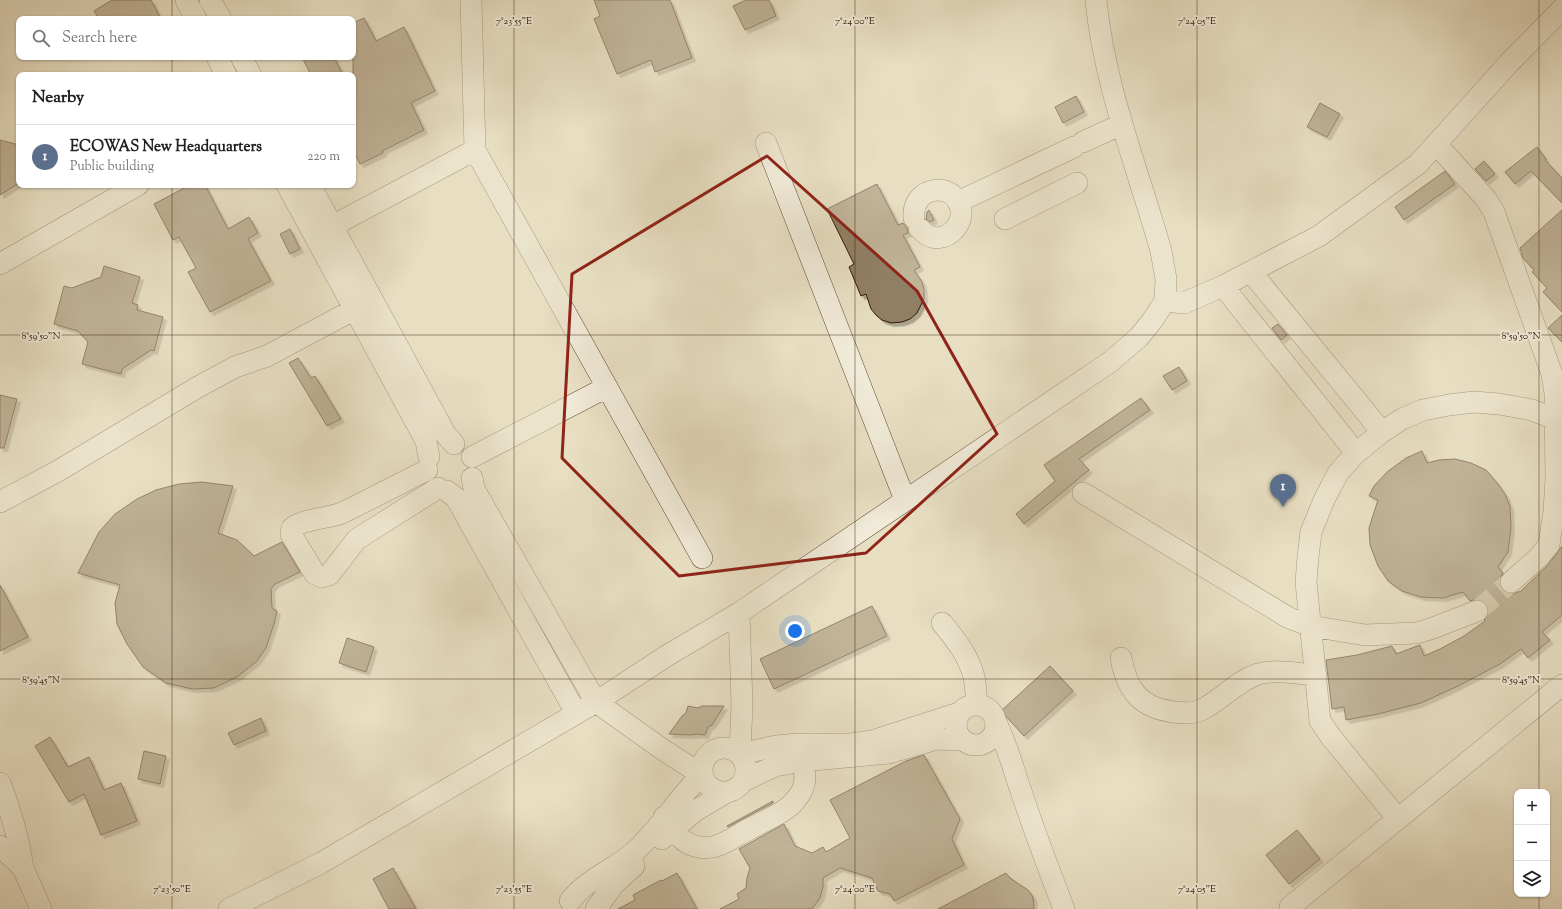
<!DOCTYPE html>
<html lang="en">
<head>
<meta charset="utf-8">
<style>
	:root { --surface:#fff; --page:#f6f6f6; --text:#202124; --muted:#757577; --line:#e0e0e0; --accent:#db2777 }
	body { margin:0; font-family:"Sorts Mill Goudy",serif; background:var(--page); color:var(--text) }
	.controls { position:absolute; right:12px; bottom:12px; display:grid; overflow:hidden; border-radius:8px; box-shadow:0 1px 3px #0004 }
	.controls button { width:36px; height:36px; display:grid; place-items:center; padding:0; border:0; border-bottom:1px solid var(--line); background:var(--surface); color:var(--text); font:20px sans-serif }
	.you { position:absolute; left:795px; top:631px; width:14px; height:14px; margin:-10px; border:3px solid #fff; border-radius:50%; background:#1a73e8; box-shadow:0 0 0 6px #1a73e833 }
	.badge { display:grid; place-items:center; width:26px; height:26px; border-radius:50%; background:var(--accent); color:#fff; font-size:13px; font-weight:700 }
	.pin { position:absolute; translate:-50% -33px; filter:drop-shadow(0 1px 2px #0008) }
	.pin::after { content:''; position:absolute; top:21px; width:14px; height:12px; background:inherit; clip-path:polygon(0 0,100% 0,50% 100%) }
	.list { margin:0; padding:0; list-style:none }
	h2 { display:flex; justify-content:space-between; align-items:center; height:52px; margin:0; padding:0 16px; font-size:17px }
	h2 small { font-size:13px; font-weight:400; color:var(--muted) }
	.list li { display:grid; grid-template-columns:26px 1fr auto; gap:12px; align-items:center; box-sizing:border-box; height:64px; padding:0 16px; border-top:1px solid var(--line) }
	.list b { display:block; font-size:15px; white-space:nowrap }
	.list p { margin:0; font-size:13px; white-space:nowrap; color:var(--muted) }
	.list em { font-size:13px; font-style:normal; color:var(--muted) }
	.icon { flex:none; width:22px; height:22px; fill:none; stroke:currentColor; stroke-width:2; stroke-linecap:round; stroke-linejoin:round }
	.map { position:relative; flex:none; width:1562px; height:909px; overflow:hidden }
	.search { position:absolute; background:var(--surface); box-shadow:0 1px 3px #0004; left:16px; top:16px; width:340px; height:44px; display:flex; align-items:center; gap:10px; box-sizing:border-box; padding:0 14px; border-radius:8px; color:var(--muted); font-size:15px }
	.panel { position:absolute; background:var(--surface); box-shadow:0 1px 3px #0004; left:16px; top:72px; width:340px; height:116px; border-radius:8px }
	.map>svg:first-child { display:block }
	.building { fill:#917f65; stroke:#331800; filter:url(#shadow) }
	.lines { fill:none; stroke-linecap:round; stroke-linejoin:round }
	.minor-tunnel { stroke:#c4b79c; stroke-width:21; stroke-dasharray:21 10; stroke-linecap:butt }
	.minor-casing { stroke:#604a31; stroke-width:22 }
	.minor { stroke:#f0ead8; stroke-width:21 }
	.marked { fill:none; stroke:#8f2418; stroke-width:3; stroke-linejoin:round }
	.ticks { fill:none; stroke:#331800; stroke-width:1; stroke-opacity:0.45 }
	.ticks-label { font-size:10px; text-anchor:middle; fill:#331800; stroke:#f0ead8; stroke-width:4; stroke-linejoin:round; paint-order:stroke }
</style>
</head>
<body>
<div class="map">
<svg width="1562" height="909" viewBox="0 0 1562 909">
	<defs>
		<filter id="shadow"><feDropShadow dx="3.5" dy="3.5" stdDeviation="0" flood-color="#0004"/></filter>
	</defs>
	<rect width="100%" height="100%" fill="#e8dfc3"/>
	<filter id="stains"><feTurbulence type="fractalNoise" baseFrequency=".005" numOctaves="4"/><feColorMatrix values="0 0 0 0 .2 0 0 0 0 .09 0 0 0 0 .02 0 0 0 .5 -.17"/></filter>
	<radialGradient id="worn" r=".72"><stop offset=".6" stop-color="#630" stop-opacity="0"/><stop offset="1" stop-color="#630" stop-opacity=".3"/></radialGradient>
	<!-- building -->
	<path class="building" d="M 112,0 L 151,0 L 161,19 L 99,19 L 94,11 Z
		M 594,0 L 670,0 L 692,58 L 655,72 L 651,60 L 617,74 L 594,19 L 600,16 Z
		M 746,0 L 769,0 L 776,16 L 745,30 L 733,6 Z
		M 364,18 L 376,41 L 404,27 L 435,91 L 411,103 L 424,130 L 382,151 L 383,153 L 360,164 L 353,149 L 353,23 Z
		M 302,57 L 334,57 L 343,75 L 311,75 Z
		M 1076,96 L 1084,112 L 1063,123 L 1055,107 Z
		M 1320,103 L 1340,114 L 1327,137 L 1307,127 Z
		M 0,140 L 19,145 L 19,183 L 0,195 Z
		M 1537,147 L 1546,159 L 1545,160 L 1562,178 L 1562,203 L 1531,171 L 1515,184 L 1505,172 Z
		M 1484,161 L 1495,174 L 1486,181 L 1475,169 Z
		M 1445,171 L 1455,184 L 1404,220 L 1395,207 Z
		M 877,184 L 898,225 L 903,223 L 907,228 L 908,233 L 903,235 L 920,267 L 914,270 L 922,282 L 924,290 L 924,299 L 917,313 L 910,319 L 902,322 L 891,323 L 882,320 L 876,315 L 871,309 L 866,294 L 861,296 L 849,267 L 854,264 L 827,209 Z
		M 190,185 L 205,185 L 228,229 L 249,217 L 258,233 L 248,239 L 271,281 L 210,312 L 188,272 L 196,268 L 179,237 L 173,240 L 154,204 Z
		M 929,210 L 934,220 L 930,222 L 926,219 L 927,212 Z
		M 1562,210 L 1562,312 L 1543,292 L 1547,288 L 1532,272 L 1534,270 L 1523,258 L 1520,248 Z
		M 290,229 L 300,249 L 290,254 L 280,234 Z
		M 104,266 L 140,277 L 132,303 L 138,305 L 137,310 L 163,317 L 154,351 L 151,350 L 122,369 L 121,374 L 82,364 L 88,342 L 78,331 L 54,324 L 64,286 L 72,288 L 101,277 Z
		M 1562,315 L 1562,342 L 1548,328 Z
		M 1278,324 L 1287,335 L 1281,340 L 1272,328 Z
		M 298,358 L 311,378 L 315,376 L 341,419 L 327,426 L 289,363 Z
		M 1179,367 L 1187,381 L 1172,390 L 1163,376 Z
		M 0,395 L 17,399 L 4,448 L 0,448 Z
		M 1141,398 L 1150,410 L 1079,459 L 1089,470 L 1024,524 L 1016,514 L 1055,481 L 1044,465 Z
		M 1422,451 L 1427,463 L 1439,460 L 1455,459 L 1471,463 L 1486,470 L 1498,484 L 1506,496 L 1510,507 L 1511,527 L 1508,552 L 1498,567 L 1503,573 L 1500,578 L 1499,584 L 1502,590 L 1507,593 L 1513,594 L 1521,591 L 1547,566 L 1562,546 L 1562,615 L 1542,632 L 1550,640 L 1528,658 L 1521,649 L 1500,664 L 1458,686 L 1421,703 L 1378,714 L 1346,720 L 1344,707 L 1332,709 L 1326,660 L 1357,655 L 1392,646 L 1396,654 L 1420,645 L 1424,656 L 1440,649 L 1464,636 L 1485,621 L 1484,620 L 1489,613 L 1488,606 L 1484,601 L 1478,599 L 1470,601 L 1463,592 L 1443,598 L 1421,597 L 1402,591 L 1388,581 L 1378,566 L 1370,545 L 1369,528 L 1378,500 L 1369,496 L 1374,486 L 1387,472 L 1406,458 Z
		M 202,482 L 233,486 L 218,533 L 237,540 L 254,556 L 282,542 L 300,572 L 275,584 L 271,589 L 272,608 L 277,611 L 274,624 L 266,648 L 257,661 L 237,677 L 214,688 L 192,689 L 166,683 L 143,667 L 127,644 L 117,624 L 115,603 L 120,585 L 78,573 L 99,532 L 115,514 L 137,499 L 156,490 L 179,484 Z
		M 0,585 L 28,637 L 0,651 Z
		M 872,606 L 887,636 L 774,689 L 760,659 Z
		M 347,638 L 374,647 L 366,672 L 339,663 Z
		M 1050,666 L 1073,691 L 1024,736 L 1001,711 Z
		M 688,706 L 698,708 L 702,706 L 724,706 L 712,725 L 708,727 L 705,735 L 697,734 L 692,735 L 669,734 L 682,716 L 686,713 Z
		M 261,718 L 266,731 L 234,745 L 228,733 Z
		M 50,737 L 68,767 L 89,757 L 104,790 L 121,783 L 137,821 L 101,835 L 84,794 L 69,802 L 35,746 Z
		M 144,751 L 166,756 L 160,784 L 138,779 Z
		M 924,755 L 960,819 L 952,839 L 964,865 L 894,901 L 890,894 L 878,891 L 872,878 L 840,868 L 823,878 L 823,887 L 820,898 L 812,909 L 720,909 L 739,899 L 737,894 L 746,888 L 747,878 L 750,868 L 739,849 L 784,824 L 795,846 L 812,853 L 823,847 L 826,852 L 850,838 L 830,800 L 906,761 Z
		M 773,801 L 773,803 L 771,804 L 728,827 L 727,826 Z
		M 1297,830 L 1320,859 L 1289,884 L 1266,855 Z
		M 393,868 L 416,909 L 389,909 L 373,879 Z
		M 677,873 L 697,909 L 618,909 L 635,900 L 633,895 L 661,880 L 662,881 Z
		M 1006,873 L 1010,878 L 1028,890 L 1033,897 L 1034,909 L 938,909 Z"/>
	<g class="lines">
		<!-- minor-tunnel -->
		<path class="minor-tunnel" d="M 1477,611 L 1511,582"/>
		<!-- minor casing -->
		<g class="minor-casing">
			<path id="minor" d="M 186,0 L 196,19
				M 210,0 L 221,19
				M 471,0 L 475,150 L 702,558
				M 217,57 L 226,75
				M 241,57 L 251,75
				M 1083,142 L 1122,124
				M 766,143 L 905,500
				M 1436,144 L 1486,199 L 1494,212 L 1552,374 L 1555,393 L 1556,479 L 1554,511 L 1549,545 L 1538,558 L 1511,582
				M 287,185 L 426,441 L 429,457
				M 310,185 L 446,435 L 454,444
				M 958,202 L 1074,147
				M 914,218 C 911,185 956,180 961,210 C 963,226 947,241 932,237 C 927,236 922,231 919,228
				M 1005,219 L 1077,183
				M 321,232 L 475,150
				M 0,264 L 138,185
				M 1251,272 L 1382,432
				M 1223,286 L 1356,453
				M 1165,301 L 1184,303 L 1223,286 L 1319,236 L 1418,164 L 1509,63 L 1562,9
				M 472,457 L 607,387
				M 427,470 L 344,512 C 329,519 305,518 292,528 L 291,534 L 315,574 L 322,577 L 329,575 L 357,539 L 438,488
				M 472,478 L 474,489 L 596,702 L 659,747 L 702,775 L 692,785 C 673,806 654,835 633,853 C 613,870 587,879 570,901
				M 447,491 L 456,498 L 576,713
				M 1083,493 L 1289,618 L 1311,626 L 1365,635 L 1417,633 L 1433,628 L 1477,611
				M 0,502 L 58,471 L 198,387 L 235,367 L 267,356 L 372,300
				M 739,613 L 742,704 L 740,754 L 776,746 L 798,744 L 851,744 L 872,741 L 959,713
				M 942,623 C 955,639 969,656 974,677 C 976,686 976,696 977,705
				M 1121,658 C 1127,690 1140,708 1174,712 C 1182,713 1193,714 1201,710 C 1222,700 1235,682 1258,674 C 1276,669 1298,674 1316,675
				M956 725a20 20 0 1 1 40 0a20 20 0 1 1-40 0Z
				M 996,722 C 1007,745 1013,768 1021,791 C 1034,831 1049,870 1064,909
				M702 770a22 22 0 1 1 44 0a22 22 0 1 1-44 0Z
				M 743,781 L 775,766 L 802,761 L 889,753 L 937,739 L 962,740
				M 0,783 C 11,811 19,838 23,868
				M 664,817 C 672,828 681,843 695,846 C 701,848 707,848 713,847 C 726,844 739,834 751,828 C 764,821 780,815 791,805 C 796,800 801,794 803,788 C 808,776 802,761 799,749
				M 1398,819 L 1331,737 L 1320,721 L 1306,582 L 1308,557 L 1311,532 L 1324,500 L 1338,473 L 1356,453 L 1382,432 L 1402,419 L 1423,410 L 1449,405 L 1474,402 L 1499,404 L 1532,410 L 1562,422
				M 662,839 L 695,811 L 727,792
				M 0,846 L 23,868 L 41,909
				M 1290,907 L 1562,685
				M 229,909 L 321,863 L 596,702 L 668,655 L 739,613 L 1110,362 L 1139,337 L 1152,321 L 1165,301 L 1166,279 L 1161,251 C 1138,169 1104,86 1096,0
				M 596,909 L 614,884 L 634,866"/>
		</g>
		<!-- minor -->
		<use href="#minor" class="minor"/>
	</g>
	<!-- marked area -->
	<path d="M0 0H1562V909H0ZM 767,156 L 917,291 L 997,434 L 866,553 L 679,576 L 562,458 L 572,274 Z" fill="#e8dfc3" fill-opacity=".55" fill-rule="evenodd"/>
	<path class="marked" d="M 767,156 L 917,291 L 997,434 L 866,553 L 679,576 L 562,458 L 572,274 Z"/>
	<!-- ticks -->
	<path class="ticks" d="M 172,0 L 172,19M 514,0 L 514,909M 855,0 L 855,909M 1197,0 L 1197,909M 1539,0 L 1539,792M 172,57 L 172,75M 172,185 L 172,909M 0,335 L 1562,335M 0,679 L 1562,679M 1539,894 L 1539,909"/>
	<g class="ticks-label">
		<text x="514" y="24">7°23'55"E</text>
		<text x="855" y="24">7°24'00"E</text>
		<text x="1197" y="24">7°24'05"E</text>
		<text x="41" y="339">8°59'50"N</text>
		<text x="1521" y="339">8°59'50"N</text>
		<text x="41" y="683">8°59'45"N</text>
		<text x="1521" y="683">8°59'45"N</text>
		<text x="172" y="892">7°23'50"E</text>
		<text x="514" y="892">7°23'55"E</text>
		<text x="855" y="892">7°24'00"E</text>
		<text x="1197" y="892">7°24'05"E</text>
	</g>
	<rect width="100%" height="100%" filter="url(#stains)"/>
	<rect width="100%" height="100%" fill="url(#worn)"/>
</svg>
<div class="controls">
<button>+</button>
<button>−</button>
<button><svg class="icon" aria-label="layers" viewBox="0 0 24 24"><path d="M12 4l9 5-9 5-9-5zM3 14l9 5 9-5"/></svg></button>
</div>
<div class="you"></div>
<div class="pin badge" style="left:1283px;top:507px;background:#5c6f8a">1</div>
<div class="search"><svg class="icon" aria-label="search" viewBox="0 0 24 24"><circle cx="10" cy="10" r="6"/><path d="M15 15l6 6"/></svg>Search here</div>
<section class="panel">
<h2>Nearby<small></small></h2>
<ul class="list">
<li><span class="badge" style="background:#5c6f8a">1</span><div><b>ECOWAS New Headquarters</b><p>Public building</p></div><em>220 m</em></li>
</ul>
</section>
</div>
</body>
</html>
